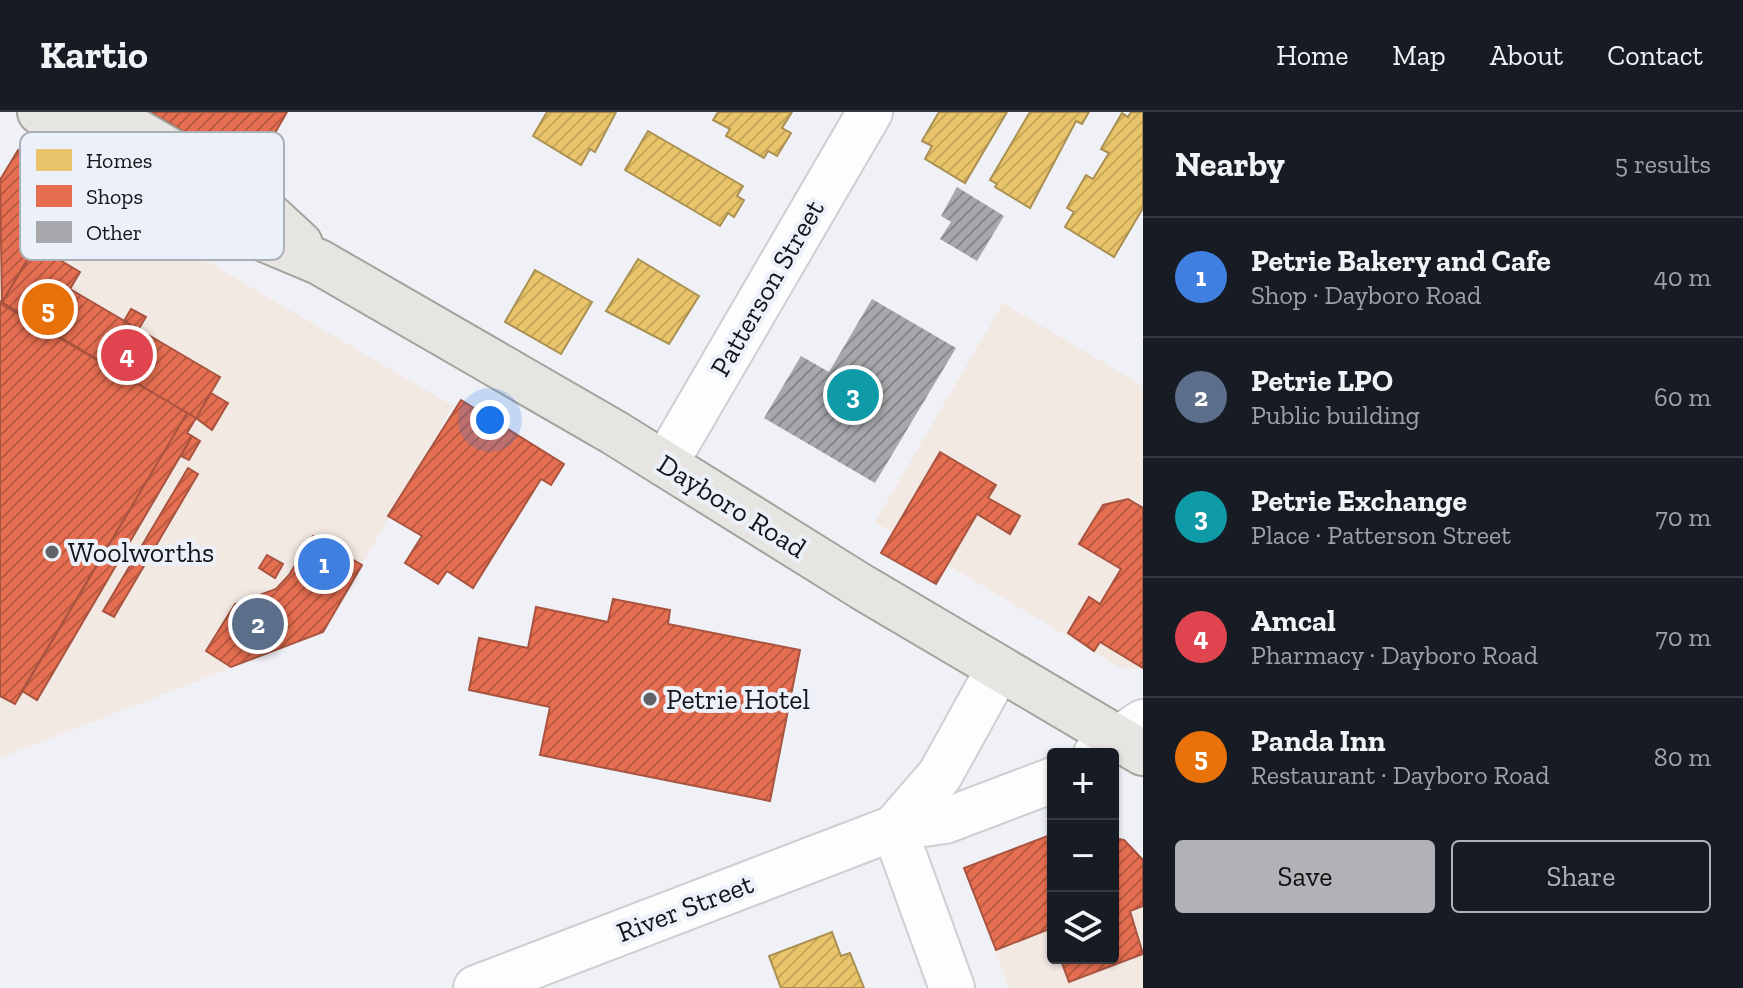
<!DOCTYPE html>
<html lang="en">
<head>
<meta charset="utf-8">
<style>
	:root { --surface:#171b24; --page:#20242c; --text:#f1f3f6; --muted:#9ea1a6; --line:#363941; --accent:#b0b2b5 }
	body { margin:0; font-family:"Zilla Slab",serif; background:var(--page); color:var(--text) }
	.controls { position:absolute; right:24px; bottom:24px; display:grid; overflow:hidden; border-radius:8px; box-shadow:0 2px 6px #0004 }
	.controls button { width:72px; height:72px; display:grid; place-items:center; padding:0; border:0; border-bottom:2px solid var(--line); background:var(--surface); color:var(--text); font:40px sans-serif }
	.you { position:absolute; left:490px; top:308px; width:28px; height:28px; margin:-20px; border:6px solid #fff; border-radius:50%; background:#1a73e8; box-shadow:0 0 0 12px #1a73e833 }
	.badge { display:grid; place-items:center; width:52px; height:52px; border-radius:50%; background:var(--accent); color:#fff; font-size:26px; font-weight:700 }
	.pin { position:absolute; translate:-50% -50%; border:4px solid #fff; box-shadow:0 2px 8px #0006 }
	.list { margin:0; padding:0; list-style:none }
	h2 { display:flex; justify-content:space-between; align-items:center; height:104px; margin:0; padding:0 32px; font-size:34px }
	h2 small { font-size:26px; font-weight:400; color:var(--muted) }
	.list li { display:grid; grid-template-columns:52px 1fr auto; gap:24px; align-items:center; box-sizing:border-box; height:120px; padding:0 32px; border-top:2px solid var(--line) }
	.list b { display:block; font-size:30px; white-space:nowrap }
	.list p { margin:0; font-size:26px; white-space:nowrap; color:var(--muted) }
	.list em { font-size:26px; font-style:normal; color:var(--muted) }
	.actions { display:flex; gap:16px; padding:24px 32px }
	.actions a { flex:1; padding:18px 0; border:2px solid var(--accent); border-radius:8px; text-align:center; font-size:28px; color:var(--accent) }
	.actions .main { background:var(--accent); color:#111 }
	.icon { flex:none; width:44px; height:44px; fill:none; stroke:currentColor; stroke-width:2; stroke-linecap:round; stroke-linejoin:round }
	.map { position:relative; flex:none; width:1143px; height:876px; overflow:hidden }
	header { display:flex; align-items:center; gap:48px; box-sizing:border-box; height:112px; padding:0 40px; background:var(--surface); border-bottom:2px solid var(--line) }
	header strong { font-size:38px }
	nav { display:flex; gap:44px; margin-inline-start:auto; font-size:28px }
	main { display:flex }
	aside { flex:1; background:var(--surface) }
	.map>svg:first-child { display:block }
	.commercial { fill:#f3e9e3 }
	.homes { fill:url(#homes-hatch); stroke:#a99051; stroke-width:2 }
	.shops { fill:url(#shops-hatch); stroke:#a85440; stroke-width:2 }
	.building { fill:url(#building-hatch) }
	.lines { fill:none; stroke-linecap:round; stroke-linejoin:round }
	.minor-casing { stroke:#cdcfd2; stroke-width:48 }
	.major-casing { stroke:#a5a39d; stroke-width:48 }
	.minor { stroke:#fdfdfe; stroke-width:44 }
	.major { stroke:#e6e5e2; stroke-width:44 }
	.poi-dot { fill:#616266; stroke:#ecf0f9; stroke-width:3 }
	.labels { text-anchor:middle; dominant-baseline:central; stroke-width:8; stroke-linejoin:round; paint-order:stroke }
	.street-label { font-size:28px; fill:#141518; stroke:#ecf0f9 }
	.poi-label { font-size:28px; fill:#141518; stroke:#ecf0f9; text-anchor:start }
	.key { fill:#ecf0f9; stroke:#abaeb6; stroke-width:2 }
	.key-label { font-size:22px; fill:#141518 }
</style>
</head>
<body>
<header>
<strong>Kartio</strong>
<nav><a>Home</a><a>Map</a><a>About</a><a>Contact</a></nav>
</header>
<main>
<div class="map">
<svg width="1143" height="876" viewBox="0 0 1143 876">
	<defs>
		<pattern id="homes-hatch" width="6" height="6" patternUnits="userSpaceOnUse" patternTransform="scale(2)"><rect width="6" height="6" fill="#e9c46a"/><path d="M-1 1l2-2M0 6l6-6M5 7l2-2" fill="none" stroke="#c7a85b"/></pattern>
		<pattern id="shops-hatch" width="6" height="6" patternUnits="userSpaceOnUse" patternTransform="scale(2)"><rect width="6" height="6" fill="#e76f51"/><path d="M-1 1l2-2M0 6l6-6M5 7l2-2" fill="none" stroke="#ba5a42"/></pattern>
		<pattern id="building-hatch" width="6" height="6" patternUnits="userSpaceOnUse" patternTransform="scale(2)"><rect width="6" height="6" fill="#a8a8ac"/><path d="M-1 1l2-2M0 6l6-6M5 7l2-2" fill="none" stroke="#88888b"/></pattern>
	</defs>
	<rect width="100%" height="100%" fill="#eff1f6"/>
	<!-- commercial -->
	<path class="commercial" d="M 18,38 L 453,294 L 323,520 L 0,646 L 0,68 Z
		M 1003,191 L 1143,274 L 1143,557 L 1121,556 L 875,410 Z
		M 1053,722 L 1053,846 L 1113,846 L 1113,726 L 1124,728 L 1143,748 L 1143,876 L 1009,876 L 964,756 Z"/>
	<!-- homes -->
	<path class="homes" d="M 547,0 L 616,0 L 595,40 L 590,37 L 581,53 L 533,24 Z
		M 718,0 L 792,0 L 782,16 L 791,21 L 777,44 L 768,39 L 764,46 L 726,24 L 730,17 L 713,8 Z
		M 939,0 L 1007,0 L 965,71 L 925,47 L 932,34 L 922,29 Z
		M 1030,0 L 1089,0 L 1082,12 L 1076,9 L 1030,96 L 995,75 L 997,72 L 990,68 Z
		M 1131,0 L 1143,0 L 1143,96 L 1114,145 L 1065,115 L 1074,100 L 1067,96 L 1086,63 L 1093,67 L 1109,41 L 1101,37 L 1122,1 L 1128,5 Z
		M 648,19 L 743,74 L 737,84 L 744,88 L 734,105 L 728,101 L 720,114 L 625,58 Z
		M 638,147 L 699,184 L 669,232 L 606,199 Z
		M 535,158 L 592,190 L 561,242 L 505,210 Z
		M 832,820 L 841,844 L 850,841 L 864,876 L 781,876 L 769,844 Z"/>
	<!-- shops -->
	<path class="shops" d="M 150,0 L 287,0 L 253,59 Z
		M 18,38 L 73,71 L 2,190 L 0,68 Z
		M 36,134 L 80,160 L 70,177 L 220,265 L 196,306 L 1,192 Z
		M 0,189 L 187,301 L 15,592 L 0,584 Z
		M 131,197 L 146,205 L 138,218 L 124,209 Z
		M 211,281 L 228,291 L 212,318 L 196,306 Z
		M 461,288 L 564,352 L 551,373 L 541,367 L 473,476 L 447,459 L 438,472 L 405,451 L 422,424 L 388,404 Z
		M 187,301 L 196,306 L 187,321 L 192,324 L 37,588 L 22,579 Z
		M 192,324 L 200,329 L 189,348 L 181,344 Z
		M 940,340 L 996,373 L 988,386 L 1020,404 L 1010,422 L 977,402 L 936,472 L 881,441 Z
		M 188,356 L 198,362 L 114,505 L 103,499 Z
		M 1128,387 L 1143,396 L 1143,556 L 1100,530 L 1094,539 L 1068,521 L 1089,485 L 1100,492 L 1121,457 L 1079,432 L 1103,393 Z
		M 313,424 L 362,453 L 323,520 L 231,555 L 206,539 L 235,492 L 276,477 L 289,463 Z
		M 267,443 L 283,452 L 275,466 L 259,456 Z
		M 613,487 L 670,498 L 668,512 L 800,538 L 770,689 L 540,643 L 550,595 L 469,578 L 479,526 L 528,536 L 536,495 L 608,510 Z
		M 1053,722 L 1053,827 L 1049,817 L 996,838 L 964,756 Z
		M 1113,726 L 1124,728 L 1143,748 L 1143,794 L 1130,799 L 1143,842 L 1069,870 L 1060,846 L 1113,846 Z"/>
	<!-- building -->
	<path class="building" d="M 957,75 L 1004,104 L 977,149 L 940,127 L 951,110 L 941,104 Z
		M 872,187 L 956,236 L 875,371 L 764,306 L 801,244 L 829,260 Z"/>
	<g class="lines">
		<!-- minor casing -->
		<g class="minor-casing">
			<path id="minor" d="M 665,352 L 870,0
				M 1096,642 L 1143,610
				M 894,716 L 940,663 L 999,556
				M 894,716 L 952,876
				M 476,876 L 894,716 L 945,709 L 1053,668"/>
		</g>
		<!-- major casing -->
		<g class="major-casing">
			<path id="major" d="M 40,0 L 202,101 L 319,150 L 615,321 L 862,475 L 1143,641
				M 103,0 L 248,84 L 300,132"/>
		</g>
		<!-- minor -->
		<use href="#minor" class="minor"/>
		<!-- major -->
		<use href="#major" class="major"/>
	</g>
	<!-- markers -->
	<g class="poi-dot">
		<circle cx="52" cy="440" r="8"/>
		<circle cx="650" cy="587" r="8"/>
	</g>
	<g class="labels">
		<!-- street labels -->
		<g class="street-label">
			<text transform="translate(767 176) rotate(-60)">Patterson Street</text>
			<text transform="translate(732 394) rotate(32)">Dayboro Road</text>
			<text transform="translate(685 796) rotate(-21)">River Street</text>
		</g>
		<!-- poi labels -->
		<g class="poi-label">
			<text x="68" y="440">Woolworths</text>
			<text x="666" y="587">Petrie Hotel</text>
		</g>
	</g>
	<!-- legend -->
	<rect x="20" y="20" width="264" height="128" rx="12" class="key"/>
	<rect x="36" y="37" width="36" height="22" fill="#e9c46a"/>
	<rect x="36" y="73" width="36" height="22" fill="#e76f51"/>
	<rect x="36" y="109" width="36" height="22" fill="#a8a8ac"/>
	<g class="key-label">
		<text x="86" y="56">Homes</text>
		<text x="86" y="92">Shops</text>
		<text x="86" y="128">Other</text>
	</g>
</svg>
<div class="controls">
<button>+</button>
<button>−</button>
<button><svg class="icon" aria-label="layers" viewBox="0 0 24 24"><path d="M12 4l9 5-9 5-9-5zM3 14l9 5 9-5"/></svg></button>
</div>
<div class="you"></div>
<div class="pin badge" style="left:324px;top:452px;background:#3f7fe0">1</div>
<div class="pin badge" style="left:258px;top:512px;background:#5c6f8a">2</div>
<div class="pin badge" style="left:853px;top:283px;background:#0f9aa8">3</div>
<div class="pin badge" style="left:127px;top:243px;background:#e0444e">4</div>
<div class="pin badge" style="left:48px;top:197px;background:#e8710a">5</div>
</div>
<aside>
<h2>Nearby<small>5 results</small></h2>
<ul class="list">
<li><span class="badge" style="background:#3f7fe0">1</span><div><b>Petrie Bakery and Cafe</b><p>Shop · Dayboro Road</p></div><em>40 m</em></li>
<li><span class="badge" style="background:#5c6f8a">2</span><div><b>Petrie LPO</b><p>Public building</p></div><em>60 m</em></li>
<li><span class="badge" style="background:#0f9aa8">3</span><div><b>Petrie Exchange</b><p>Place · Patterson Street</p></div><em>70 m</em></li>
<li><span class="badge" style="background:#e0444e">4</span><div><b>Amcal</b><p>Pharmacy · Dayboro Road</p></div><em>70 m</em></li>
<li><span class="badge" style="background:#e8710a">5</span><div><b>Panda Inn</b><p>Restaurant · Dayboro Road</p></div><em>80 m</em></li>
</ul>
<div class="actions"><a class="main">Save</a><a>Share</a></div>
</aside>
</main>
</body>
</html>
